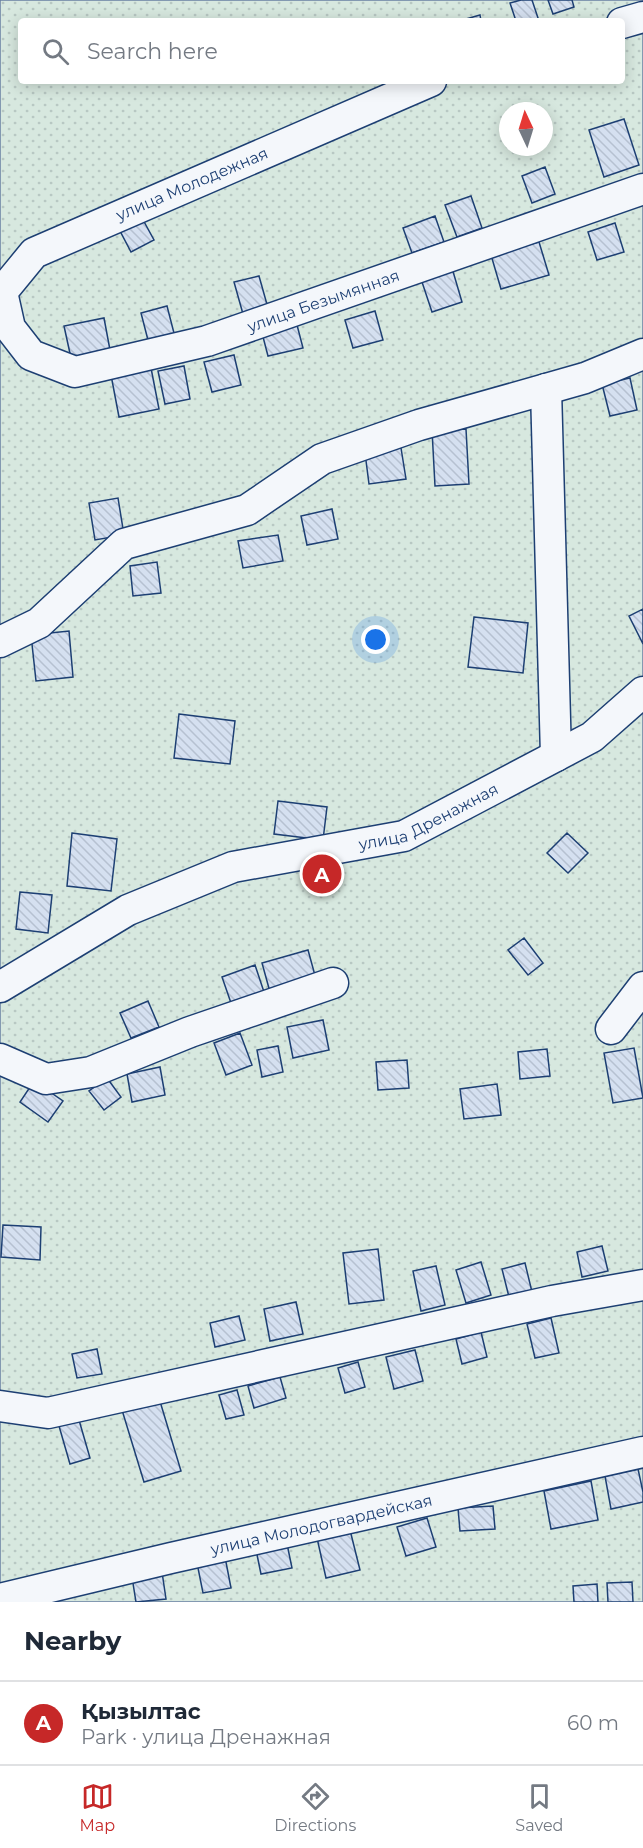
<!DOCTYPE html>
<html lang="en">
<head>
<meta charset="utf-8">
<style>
	:root { --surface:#fff; --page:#f6f6f7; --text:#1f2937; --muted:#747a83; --line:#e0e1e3; --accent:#c62828 }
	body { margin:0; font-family:Montserrat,sans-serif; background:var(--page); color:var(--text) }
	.compass { position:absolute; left:499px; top:102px; width:54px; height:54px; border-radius:50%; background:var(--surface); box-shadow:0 3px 15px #0003; rotate:356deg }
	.you { position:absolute; left:376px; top:640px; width:21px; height:21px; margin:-15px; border:4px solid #fff; border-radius:50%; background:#1a73e8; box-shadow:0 0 0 9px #1a73e833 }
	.badge { display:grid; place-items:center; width:39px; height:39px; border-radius:50%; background:var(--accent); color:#fff; font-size:20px; font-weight:700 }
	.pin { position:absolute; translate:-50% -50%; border:3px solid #fff; box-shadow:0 2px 6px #0006 }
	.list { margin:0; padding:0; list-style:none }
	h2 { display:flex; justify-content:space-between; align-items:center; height:78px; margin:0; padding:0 24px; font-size:26px }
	h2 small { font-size:20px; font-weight:400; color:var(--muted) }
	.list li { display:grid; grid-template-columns:39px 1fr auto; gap:18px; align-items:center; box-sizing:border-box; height:84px; padding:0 24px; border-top:2px solid var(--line) }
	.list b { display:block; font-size:22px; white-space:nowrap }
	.list p { margin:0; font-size:20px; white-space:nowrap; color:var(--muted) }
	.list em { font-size:20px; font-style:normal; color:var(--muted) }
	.icon { flex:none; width:33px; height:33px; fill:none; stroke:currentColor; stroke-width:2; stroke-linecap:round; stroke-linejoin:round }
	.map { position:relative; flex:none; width:643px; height:1602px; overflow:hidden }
	.search { position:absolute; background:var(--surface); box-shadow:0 3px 15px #0003; left:18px; right:18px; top:18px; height:66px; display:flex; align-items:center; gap:15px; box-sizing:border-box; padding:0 21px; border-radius:6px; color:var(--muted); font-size:22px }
	.sheet { height:162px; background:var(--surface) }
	nav { display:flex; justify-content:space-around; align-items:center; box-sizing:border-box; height:84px; border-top:2px solid var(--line); background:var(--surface); font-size:16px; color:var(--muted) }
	nav a { display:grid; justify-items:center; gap:3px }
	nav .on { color:var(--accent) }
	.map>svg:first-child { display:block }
	.park { fill:url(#park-dots); stroke:#687fa3; stroke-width:1.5; fill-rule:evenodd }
	.building { fill:url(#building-back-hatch); stroke:#1d3f73; stroke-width:1.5 }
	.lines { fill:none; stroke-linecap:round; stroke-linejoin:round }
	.minor-casing { stroke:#1d3f73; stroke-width:33 }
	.minor { stroke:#f4f7fb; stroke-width:30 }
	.labels { text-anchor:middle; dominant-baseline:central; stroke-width:4.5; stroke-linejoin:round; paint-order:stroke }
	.street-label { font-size:16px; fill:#1d3f73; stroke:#f4f7fb }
</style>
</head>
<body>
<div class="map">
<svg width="643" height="1602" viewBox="0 0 643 1602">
	<defs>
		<pattern id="park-dots" width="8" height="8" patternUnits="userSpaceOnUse" patternTransform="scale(1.5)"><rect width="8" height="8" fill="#d7e8df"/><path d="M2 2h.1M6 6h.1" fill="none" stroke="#b8c8c3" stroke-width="1.8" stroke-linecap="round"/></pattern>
		<pattern id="building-back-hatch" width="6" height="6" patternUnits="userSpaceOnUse" patternTransform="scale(1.5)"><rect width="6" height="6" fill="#d5e0f0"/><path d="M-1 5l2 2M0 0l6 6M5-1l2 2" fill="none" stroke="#b6c1d1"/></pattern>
	</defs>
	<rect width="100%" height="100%" fill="#f4f7fb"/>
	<!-- park -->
	<path class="park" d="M 0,0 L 643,0 L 643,1602 L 0,1602 ZM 21,21 L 622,21 L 622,81 L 21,81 ZM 508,111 L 544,111 L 544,147 L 508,147 Z"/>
	<!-- building -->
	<path class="building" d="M 521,0 L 532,0 L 539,21 L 516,21 L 510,3 Z
		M 548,0 L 572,0 L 574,7 L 553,14 Z
		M 480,15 L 481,21 L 459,21 Z
		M 624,119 L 639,165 L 604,177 L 589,130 Z
		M 545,167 L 555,194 L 532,203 L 522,176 Z
		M 471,196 L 482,228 L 457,237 L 445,205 Z
		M 435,216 L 444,242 L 412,253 L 403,228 Z
		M 142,218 L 154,240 L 131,252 L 119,229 Z
		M 615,223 L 624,252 L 597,260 L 588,232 Z
		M 539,242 L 549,275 L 501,289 L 491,255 Z
		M 452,268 L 462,302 L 432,312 L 421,279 Z
		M 259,276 L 268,308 L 243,314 L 234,282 Z
		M 167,306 L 175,337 L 149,344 L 141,313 Z
		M 375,311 L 383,340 L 353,348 L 345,320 Z
		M 104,318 L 110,350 L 71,358 L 64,326 Z
		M 297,325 L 303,348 L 268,356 L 262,333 Z
		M 234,355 L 241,385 L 212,392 L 204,362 Z
		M 184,366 L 190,399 L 165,404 L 158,371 Z
		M 151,368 L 159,409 L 119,417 L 111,375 Z
		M 630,378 L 637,410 L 610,416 L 602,384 Z
		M 466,429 L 469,484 L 435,486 L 432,430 Z
		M 401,448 L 406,479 L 369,484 L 365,453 Z
		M 118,498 L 124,535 L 95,540 L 89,503 Z
		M 332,509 L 338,539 L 307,545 L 301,516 Z
		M 278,535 L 283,561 L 243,568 L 238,541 Z
		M 157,562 L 161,593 L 133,596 L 130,566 Z
		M 643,609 L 643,644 L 629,616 Z
		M 474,617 L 528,623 L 523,673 L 468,667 Z
		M 69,631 L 73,677 L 36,681 L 31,635 Z
		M 179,714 L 235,721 L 230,764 L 174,758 Z
		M 278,801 L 327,807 L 323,840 L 274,834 Z
		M 72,833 L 117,839 L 111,891 L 67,886 Z
		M 567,833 L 588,853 L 568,873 L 547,853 Z
		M 20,892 L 52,895 L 48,933 L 16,929 Z
		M 524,938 L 543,963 L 528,975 L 508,950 Z
		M 308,950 L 316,979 L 270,992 L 262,963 Z
		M 255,965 L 264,992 L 231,1003 L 222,977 Z
		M 148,1001 L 159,1027 L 131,1038 L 120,1013 Z
		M 323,1020 L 329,1050 L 293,1058 L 287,1027 Z
		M 240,1033 L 252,1065 L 226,1075 L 214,1043 Z
		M 278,1046 L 283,1072 L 262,1077 L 257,1050 Z
		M 634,1048 L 643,1098 L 613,1103 L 604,1053 Z
		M 547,1049 L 550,1076 L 520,1079 L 518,1052 Z
		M 407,1060 L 409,1088 L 378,1090 L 376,1062 Z
		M 160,1067 L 165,1095 L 132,1102 L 127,1074 Z
		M 107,1078 L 121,1097 L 104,1110 L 89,1091 Z
		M 34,1081 L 63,1101 L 48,1122 L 20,1102 Z
		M 497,1084 L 501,1115 L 464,1119 L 460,1089 Z
		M 3,1225 L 41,1227 L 40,1260 L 1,1257 Z
		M 602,1246 L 608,1271 L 582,1277 L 577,1252 Z
		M 378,1249 L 384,1300 L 349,1304 L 343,1253 Z
		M 481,1262 L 491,1295 L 466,1303 L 456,1270 Z
		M 525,1263 L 532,1292 L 509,1297 L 502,1269 Z
		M 436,1266 L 445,1305 L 421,1311 L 413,1271 Z
		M 296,1302 L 303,1334 L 270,1341 L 264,1309 Z
		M 239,1316 L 245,1340 L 215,1347 L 210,1323 Z
		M 551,1318 L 559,1353 L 535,1358 L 527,1324 Z
		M 481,1332 L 487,1357 L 462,1364 L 456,1339 Z
		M 97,1349 L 102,1374 L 77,1378 L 72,1354 Z
		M 415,1350 L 423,1381 L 394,1389 L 386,1357 Z
		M 358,1362 L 365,1387 L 345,1393 L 338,1368 Z
		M 280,1377 L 286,1398 L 254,1408 L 248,1386 Z
		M 237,1390 L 244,1415 L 226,1419 L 219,1395 Z
		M 159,1398 L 181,1471 L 144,1482 L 122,1410 Z
		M 79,1420 L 90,1458 L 70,1464 L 59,1426 Z
		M 638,1469 L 643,1492 L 643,1502 L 611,1509 L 605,1476 Z
		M 591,1481 L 598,1520 L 551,1529 L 544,1491 Z
		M 493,1506 L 495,1529 L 460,1531 L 458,1508 Z
		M 427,1518 L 436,1547 L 406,1556 L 397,1527 Z
		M 350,1530 L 360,1570 L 326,1578 L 317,1538 Z
		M 286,1539 L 292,1568 L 261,1574 L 255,1545 Z
		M 225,1557 L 231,1588 L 203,1593 L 197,1563 Z
		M 162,1572 L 166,1599 L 136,1602 L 132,1577 Z
		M 632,1582 L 633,1602 L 608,1602 L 607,1583 Z
		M 597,1584 L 598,1602 L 574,1602 L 573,1586 Z"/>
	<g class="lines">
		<!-- minor casing -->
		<g class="minor-casing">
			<g id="minor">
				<path d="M 622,23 L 643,17"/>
				<path id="s1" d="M 431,81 L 34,253 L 2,292 L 10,328 L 31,355 L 75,372 L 207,341 L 643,189"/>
				<path d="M 546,389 L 556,756"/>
				<path d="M 0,642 L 39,623 L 124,544 L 247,510 L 322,459 L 419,425 L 585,378 L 643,354"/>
				<path id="s2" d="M 0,987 L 128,910 L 233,867 L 404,836 L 592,737 L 643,692"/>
				<path d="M 611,1029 L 643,987"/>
				<path d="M 0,1059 L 46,1079 L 91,1072 L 190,1032 L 333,983"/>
				<path d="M 0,1406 L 48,1413 L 552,1301 L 643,1285"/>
				<path id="s3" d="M 0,1599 L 171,1558 L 643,1452"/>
			</g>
		</g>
		<!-- minor -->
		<use href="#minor" class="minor"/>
	</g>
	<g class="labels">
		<!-- street labels -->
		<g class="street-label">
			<text transform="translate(192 184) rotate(-23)">улица Молодежная</text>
			<text stroke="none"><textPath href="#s1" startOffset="860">улица Безымянная</textPath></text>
			<text stroke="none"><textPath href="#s2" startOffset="466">улица Дренажная</textPath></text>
			<text stroke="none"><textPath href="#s3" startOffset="330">улица Молодогвардейская</textPath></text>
		</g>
	</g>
</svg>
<svg class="compass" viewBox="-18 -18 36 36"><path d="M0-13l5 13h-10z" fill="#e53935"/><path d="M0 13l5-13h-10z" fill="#747a83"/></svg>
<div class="you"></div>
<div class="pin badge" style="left:322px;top:874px">A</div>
<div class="search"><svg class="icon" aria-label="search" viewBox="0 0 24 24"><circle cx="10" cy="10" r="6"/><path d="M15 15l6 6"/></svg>Search here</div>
</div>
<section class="sheet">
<h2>Nearby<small></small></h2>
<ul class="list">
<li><span class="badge">A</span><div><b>Қызылтас</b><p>Park · улица Дренажная</p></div><em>60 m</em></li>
</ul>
</section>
<nav>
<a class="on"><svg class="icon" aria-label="map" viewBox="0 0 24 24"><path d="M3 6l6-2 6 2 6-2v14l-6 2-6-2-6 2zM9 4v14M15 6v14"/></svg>Map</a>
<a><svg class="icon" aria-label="directions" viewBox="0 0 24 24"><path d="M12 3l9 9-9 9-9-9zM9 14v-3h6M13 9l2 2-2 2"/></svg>Directions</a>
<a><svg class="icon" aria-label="saved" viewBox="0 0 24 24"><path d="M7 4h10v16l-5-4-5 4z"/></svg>Saved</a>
</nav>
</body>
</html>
